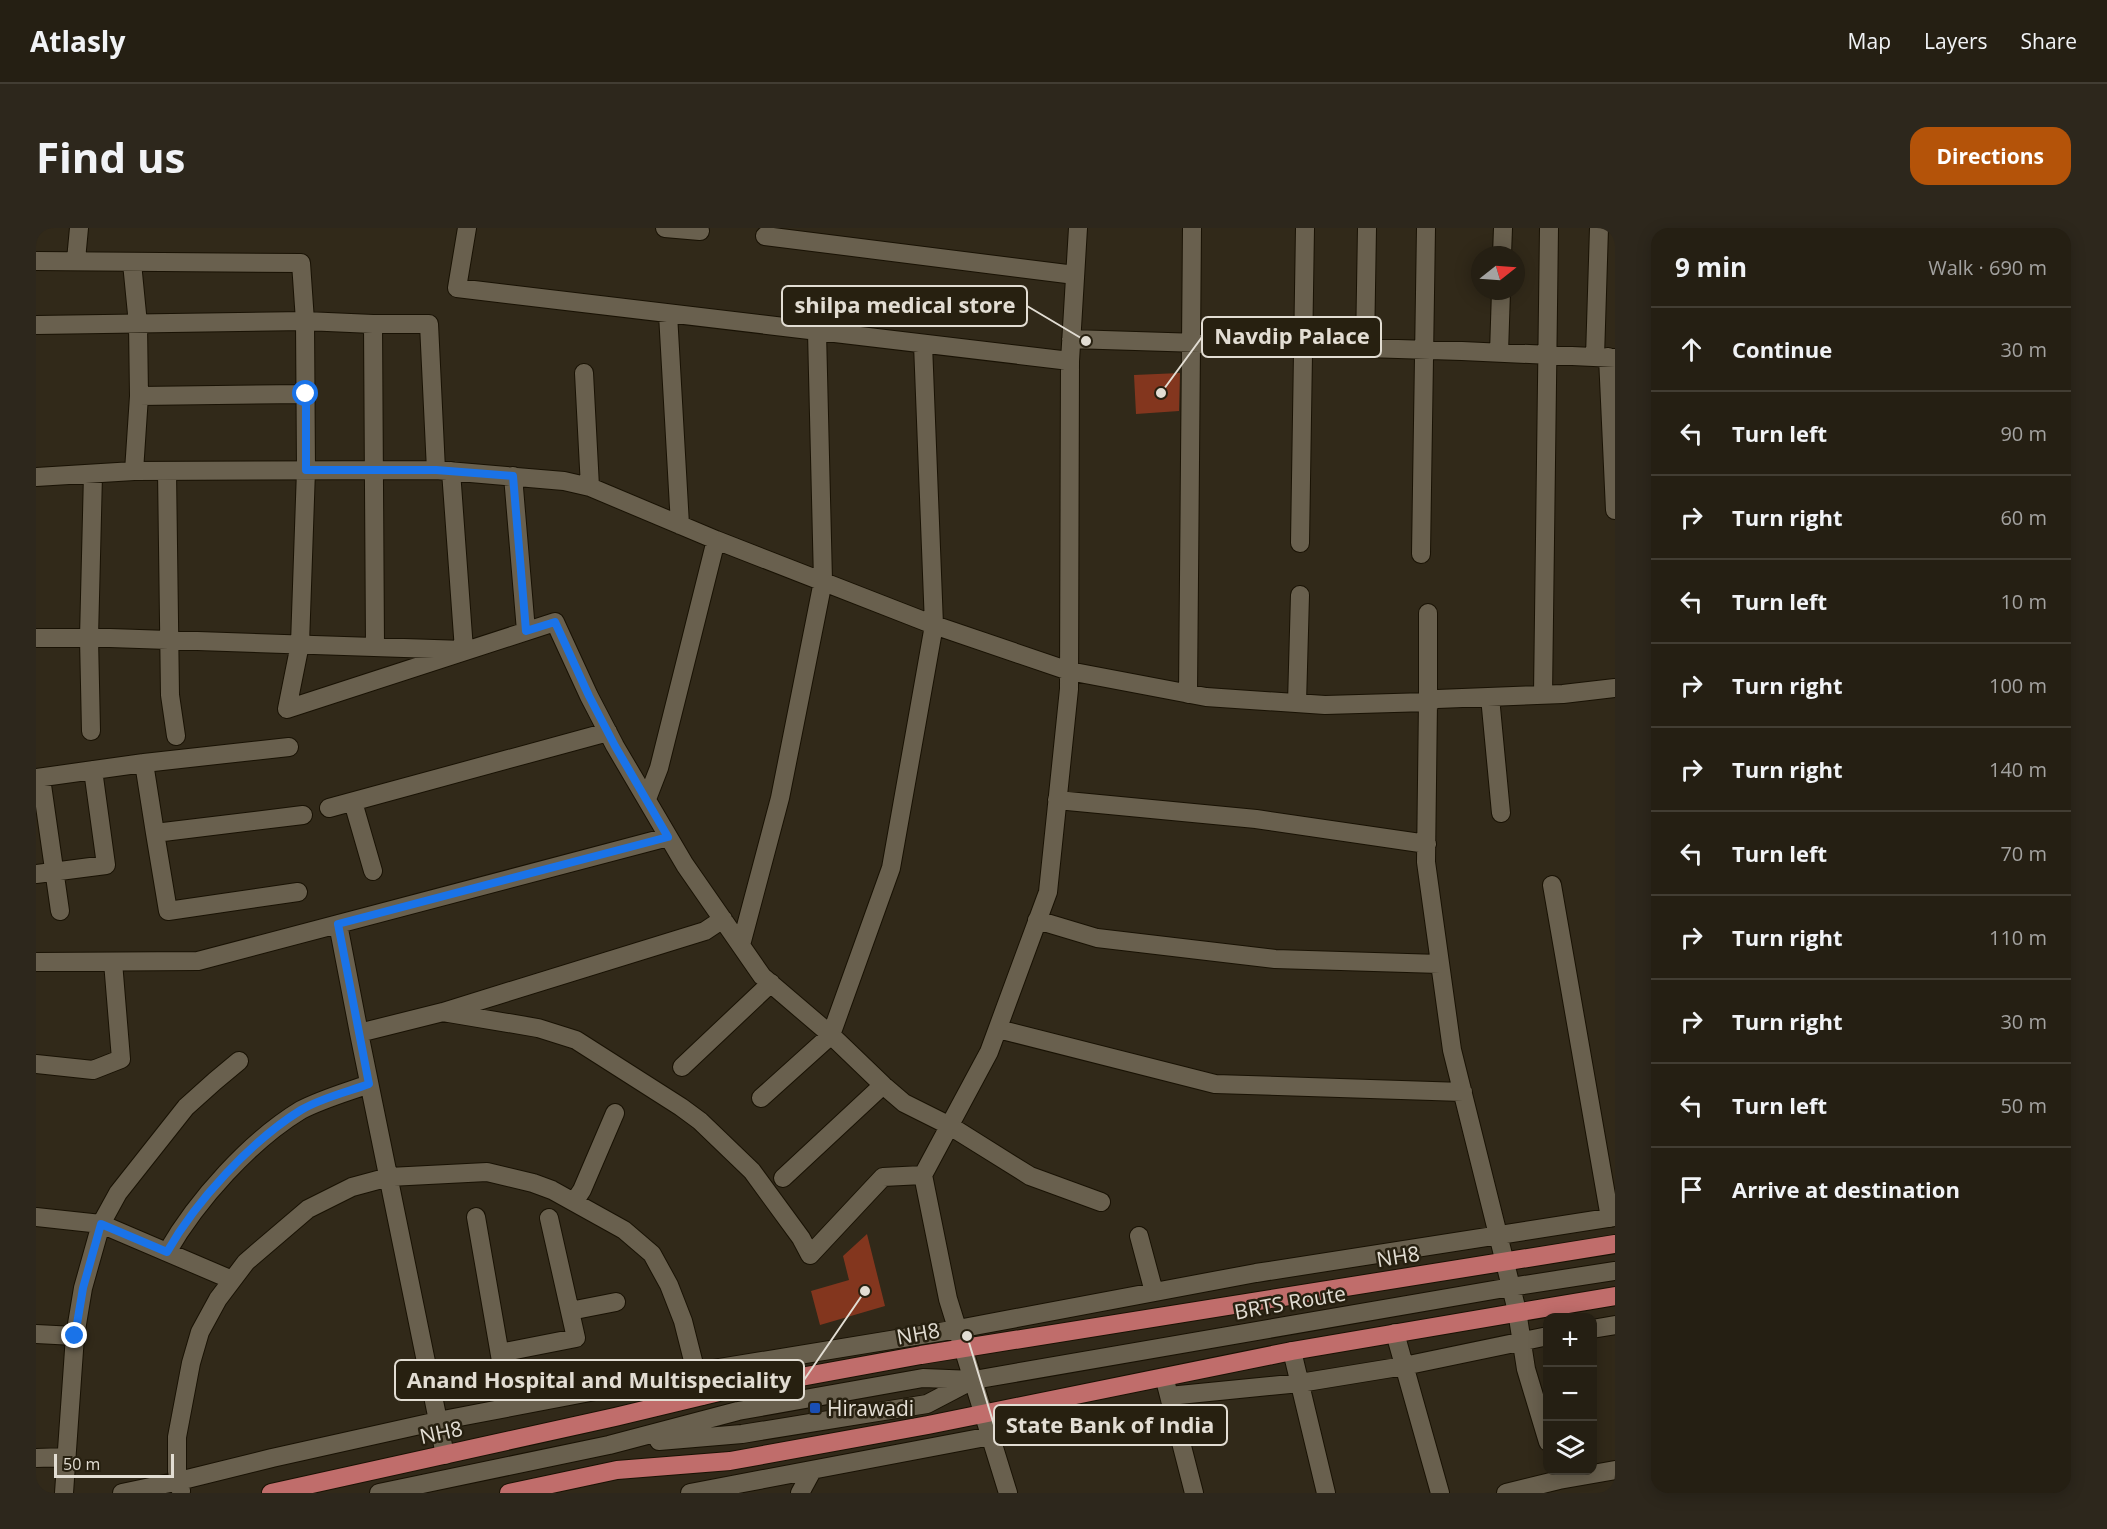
<!DOCTYPE html>
<html lang="en">
<head>
<meta charset="utf-8">
<style>
	:root { --surface:#251f13; --page:#2d271c; --text:#f1f3f6; --muted:#a3a2a0; --line:#423d33; --accent:#b45309 }
	body { margin:0; font-family:"Open Sans",sans-serif; background:var(--page); color:var(--text) }
	.controls { position:absolute; right:18px; bottom:18px; display:grid; overflow:hidden; border-radius:12px; box-shadow:0 3px 15px #0003 }
	.controls button { width:54px; height:54px; display:grid; place-items:center; padding:0; border:0; border-bottom:2px solid var(--line); background:var(--surface); color:var(--text); font:30px sans-serif }
	.compass { position:absolute; left:1435px; top:18px; width:54px; height:54px; border-radius:50%; background:var(--surface); box-shadow:0 3px 15px #0003; rotate:73deg }
	.scale { position:absolute; left:18px; bottom:15px; width:120px; box-sizing:border-box; padding-left:6px; border:3px solid #e2ddd3; border-top:0; font-size:16px; line-height:21px; white-space:nowrap; color:#e2ddd3; -webkit-text-stroke:4px #272010; paint-order:stroke }
	.stop { position:absolute; width:18px; height:18px; margin:-14px; border:4px solid #1a73e8; border-radius:50%; background:#fff }
	.stop.end { background:#1a73e8; border-color:#fff; box-shadow:0 2px 6px #0008 }
	.list { margin:0; padding:0; list-style:none }
	h2 { display:flex; justify-content:space-between; align-items:center; height:78px; margin:0; padding:0 24px; font-size:26px }
	h2 small { font-size:20px; font-weight:400; color:var(--muted) }
	.list li { display:grid; grid-template-columns:39px 1fr auto; gap:18px; align-items:center; box-sizing:border-box; height:84px; padding:0 24px; border-top:2px solid var(--line) }
	.list b { display:block; font-size:22px; white-space:nowrap }
	.list em { font-size:20px; font-style:normal; color:var(--muted) }
	.icon { flex:none; width:33px; height:33px; fill:none; stroke:currentColor; stroke-width:2; stroke-linecap:round; stroke-linejoin:round }
	.map { position:relative; flex:none; width:1579px; height:1265px; overflow:hidden; border-radius:18px }
	header { display:flex; align-items:center; gap:36px; box-sizing:border-box; height:84px; padding:0 30px; background:var(--surface); border-bottom:2px solid var(--line) }
	header strong { font-size:28px }
	nav { display:flex; gap:33px; margin-inline-start:auto; font-size:21px }
	.intro { display:flex; align-items:center; justify-content:space-between; box-sizing:border-box; height:144px; padding:0 36px }
	h1 { margin:0; font-size:42px }
	.button { padding:15px 27px; border-radius:18px; background:var(--accent); color:#fff; font-size:21px; font-weight:700 }
	main { display:flex; gap:36px; padding:0 36px }
	aside { flex:1; background:var(--surface); border-radius:18px; box-shadow:0 3px 15px #0003 }
	.map>svg:first-child { display:block }
	.building { fill:#83361e }
	.lines { fill:none; stroke-linecap:round; stroke-linejoin:round }
	.minor-casing { stroke:#191204; stroke-width:20 }
	.major-casing { stroke:#191204; stroke-width:20 }
	.minor { stroke:#69604e; stroke-width:18 }
	.major { stroke:#c06d6b; stroke-width:18 }
	.route { stroke:#1a73e8; stroke-width:8 }
	.transit-dot { fill:#1a4fb4; stroke:#272010; stroke-width:2 }
	.labels { text-anchor:middle; dominant-baseline:central; stroke-width:5; stroke-linejoin:round; paint-order:stroke }
	.street-label { font-size:21px; fill:#e2ddd3; stroke:#272010 }
	.poi-label { font-size:21px; fill:#e2ddd3; stroke:#272010; text-anchor:start }
	.leader { fill:none; stroke:#e2ddd3; stroke-width:2 }
	.callout-dot { fill:#e2ddd3; stroke:#272010; stroke-width:2 }
	.callout { fill:#272010; stroke:#e2ddd3; stroke-width:2 }
	.callout-label { font-size:22px; text-anchor:middle; font-weight:bold; fill:#e2ddd3 }
</style>
</head>
<body>
<header>
<strong>Atlasly</strong>
<nav><a>Map</a><a>Layers</a><a>Share</a></nav>
</header>
<div class="intro"><h1>Find us</h1><a class="button">Directions</a></div>
<main>
<div class="map">
<svg width="1579" height="1265" viewBox="0 0 1579 1265">
	<rect width="100%" height="100%" fill="#312919"/>
	<!-- building -->
	<path class="building" d="M 1144,145 L 1143,183 L 1100,186 L 1098,147 Z
		M 831,1006 L 849,1078 L 784,1097 L 775,1063 L 813,1052 L 807,1028 Z"/>
	<g class="lines">
		<!-- minor casing -->
		<g class="minor-casing">
			<path id="minor" d="M 431,0 L 421,60 L 1034,133
				M 629,0 L 664,3
				M 729,8 L 1039,47
				M 1466,27 L 1467,0
				M 40,32 L 43,0
				M 0,33 L 265,35 L 269,93 L 0,97
				M 96,35 L 102,96 L 103,168 L 98,243
				M 632,86 L 644,297
				M 337,96 L 393,96 L 400,242
				M 1035,111 L 1426,123 L 1579,130
				M 1329,120 L 1331,0
				M 1463,125 L 1465,63
				M 1559,129 L 1563,0
				M 1572,129 L 1579,282
				M 548,145 L 554,259
				M 103,168 L 270,166
				M 131,243 L 134,467 L 140,508
				M 477,248 L 490,403
				M 0,249 L 98,243 L 400,242 L 528,253 L 554,259 L 680,312
				M 1264,315 L 1269,0
				M 1385,326 L 1390,0
				M 1392,385 L 1392,474 L 1401,471 L 1527,466 L 1579,460
				M 0,410 L 74,410 L 428,422 L 415,243
				M 339,419 L 337,96 L 269,93 L 270,242 L 264,416 L 251,481 L 519,394 L 553,468 L 579,518 L 649,637 L 726,748 L 795,807 L 847,857 L 868,875 L 914,898 L 994,948 L 1065,974
				M 1152,466 L 1156,0
				M 1507,467 L 1513,0
				M 1454,469 L 1465,585
				M 1261,475 L 1264,367
				M 55,503 L 53,410 L 57,246
				M 108,535 L 119,605 L 267,587
				M 0,550 L 108,535 L 253,519
				M 5,550 L 24,683
				M 611,571 L 623,540 L 680,312 L 898,397 L 1033,443 L 1170,469 L 1289,477 L 1392,474 L 1390,634 L 1416,822 L 1481,1083 L 1490,1141 L 1512,1214
				M 1021,572 L 1220,591 L 1391,616
				M 317,574 L 337,643
				M 293,580 L 572,504
				M 119,605 L 132,683 L 262,664
				M 0,646 L 70,637 L 57,542
				M 1516,657 L 1574,990
				M 1001,692 L 1061,710 L 1239,731 L 1404,736
				M 302,696 L 323,805 L 409,1227
				M 705,717 L 744,570 L 787,353 L 781,104
				M 0,734 L 162,733 L 632,609
				M 407,784 L 502,800 L 540,812 L 645,879 L 664,893 L 716,943 L 765,1010 L 774,1027 L 847,949 L 887,947
				M 962,801 L 1179,856 L 1427,864
				M 323,805 L 407,784 L 669,703 L 687,691
				M 0,836 L 57,842 L 85,831 L 77,734
				M 646,839 L 735,755
				M 725,870 L 795,807 L 855,640 L 898,397 L 887,116
				M 747,950 L 847,857
				M 538,974 L 546,962 L 579,885
				M 0,989 L 65,996 L 196,1052
				M 440,989 L 473,1179
				M 1103,1008 L 1118,1064
				M 131,1024 C 161,972 214,913 265,882 C 286,871 311,864 333,856
				M 534,1083 L 580,1074
				M 1556,1101 L 1579,1097
				M 1359,1105 L 1404,1265
				M 0,1106 L 39,1108
				M 1256,1123 L 1290,1265
				M 464,1125 L 540,1110 L 513,990
				M 1130,1156 L 1158,1265
				M 1133,1168 L 1264,1155 L 1368,1138 L 1512,1108
				M 623,1213 L 706,1206 L 891,1176 L 935,1153
				M 0,1230 L 30,1229
				M 145,1263 L 141,1243 L 141,1209 L 155,1135 L 164,1104 L 182,1071 L 210,1034 L 272,981 L 316,959 L 353,949 L 451,944 L 497,955 L 516,962 L 588,1002 L 616,1026 L 633,1057 L 647,1093 L 666,1168
				M 28,1265 L 39,1108 L 47,1060 L 65,996 L 82,965 L 150,879 L 179,853 L 203,833
				M 86,1265 L 143,1253 L 236,1230 L 402,1193 L 659,1144 L 922,1101 L 1220,1045 L 1579,989
				M 343,1265 L 573,1217 L 702,1183 L 887,1150 L 938,1152 L 1475,1059 L 1579,1043
				M 654,1265 L 955,1208
				M 764,1265 L 776,1243
				M 972,1265 L 912,1071 L 887,947 L 953,824 L 1012,664 L 1033,461 L 1034,133 L 1042,0
				M 1470,1265 L 1523,1252 L 1579,1242"/>
		</g>
		<!-- major casing -->
		<g class="major-casing">
			<path id="major" d="M 235,1265 L 579,1189 L 683,1164 L 885,1127 L 1579,1016
				M 473,1265 L 581,1242 L 694,1233 L 892,1197 L 1256,1123 L 1579,1068"/>
		</g>
		<!-- minor -->
		<use href="#minor" class="minor"/>
		<!-- major -->
		<use href="#major" class="major"/>
	</g>
	<g class="lines">
		<!-- route -->
		<path class="route" d="M 39,1108 L 47,1060 L 65,996 L 131,1024 C 160,973 215,913 265,882 C 285,870 311,864 333,856 L 302,696 L 632,609 L 579,518 L 553,468 L 519,394 L 490,403 L 477,248 L 400,242 L 270,242 L 270,166"/>
	</g>
	<!-- markers -->
	<rect class="transit-dot" x="773" y="1174" width="12" height="12" rx="3"/>
	<g class="labels">
		<!-- street labels -->
		<g class="street-label">
			<text transform="translate(1362 1028) rotate(-9)">NH8</text>
			<text transform="translate(1254 1074) rotate(-10)">BRTS Route</text>
			<text transform="translate(882 1105) rotate(-10)">NH8</text>
			<text transform="translate(405 1204) rotate(-12)">NH8</text>
		</g>
		<!-- poi labels -->
		<g class="poi-label">
			<text x="791" y="1180">Hirawadi</text>
		</g>
	</g>
	<!-- callouts -->
	<path class="leader" d="M1050 113L991 78M1125 165L1166 109M829 1063L768 1152M931 1108L958 1197"/>
	<g class="callout-dot">
		<circle cx="1050" cy="113" r="6"/>
		<circle cx="1125" cy="165" r="6"/>
		<circle cx="829" cy="1063" r="6"/>
		<circle cx="931" cy="1108" r="6"/>
	</g>
	<g class="callout">
		<rect x="746" y="58" width="245" height="40" rx="6"/>
		<rect x="1166" y="89" width="179" height="40" rx="6"/>
		<rect x="359" y="1132" width="409" height="40" rx="6"/>
		<rect x="958" y="1177" width="233" height="40" rx="6"/>
	</g>
	<g class="callout-label">
		<text x="869" y="85">shilpa medical store</text>
		<text x="1256" y="116">Navdip Palace</text>
		<text x="563" y="1160">Anand Hospital and Multispeciality</text>
		<text x="1074" y="1205">State Bank of India</text>
	</g>
</svg>
<div class="controls">
<button>+</button>
<button>−</button>
<button><svg class="icon" aria-label="layers" viewBox="0 0 24 24"><path d="M12 4l9 5-9 5-9-5zM3 14l9 5 9-5"/></svg></button>
</div>
<svg class="compass" viewBox="-18 -18 36 36"><path d="M0-13l5 13h-10z" fill="#e53935"/><path d="M0 13l5-13h-10z" fill="#a3a2a0"/></svg>
<div class="scale">50 m</div>
<div class="stop" style="left:270px;top:166px"></div>
<div class="stop end" style="left:39px;top:1108px"></div>
</div>
<aside>
<h2>9 min<small>Walk · 690 m</small></h2>
<ul class="list">
<li><svg class="icon" aria-label="ahead" viewBox="0 0 24 24"><path d="M12 20V5M6 11l6-6 6 6"/></svg><div><b>Continue</b></div><em>30 m</em></li>
<li><svg class="icon" aria-label="left" viewBox="0 0 24 24"><path d="M17 20v-9H6M10 6l-5 5 5 5"/></svg><div><b>Turn left</b></div><em>90 m</em></li>
<li><svg class="icon" aria-label="right" viewBox="0 0 24 24"><path d="M7 20v-9h11M14 6l5 5-5 5"/></svg><div><b>Turn right</b></div><em>60 m</em></li>
<li><svg class="icon" aria-label="left" viewBox="0 0 24 24"><path d="M17 20v-9H6M10 6l-5 5 5 5"/></svg><div><b>Turn left</b></div><em>10 m</em></li>
<li><svg class="icon" aria-label="right" viewBox="0 0 24 24"><path d="M7 20v-9h11M14 6l5 5-5 5"/></svg><div><b>Turn right</b></div><em>100 m</em></li>
<li><svg class="icon" aria-label="right" viewBox="0 0 24 24"><path d="M7 20v-9h11M14 6l5 5-5 5"/></svg><div><b>Turn right</b></div><em>140 m</em></li>
<li><svg class="icon" aria-label="left" viewBox="0 0 24 24"><path d="M17 20v-9H6M10 6l-5 5 5 5"/></svg><div><b>Turn left</b></div><em>70 m</em></li>
<li><svg class="icon" aria-label="right" viewBox="0 0 24 24"><path d="M7 20v-9h11M14 6l5 5-5 5"/></svg><div><b>Turn right</b></div><em>110 m</em></li>
<li><svg class="icon" aria-label="right" viewBox="0 0 24 24"><path d="M7 20v-9h11M14 6l5 5-5 5"/></svg><div><b>Turn right</b></div><em>30 m</em></li>
<li><svg class="icon" aria-label="left" viewBox="0 0 24 24"><path d="M17 20v-9H6M10 6l-5 5 5 5"/></svg><div><b>Turn left</b></div><em>50 m</em></li>
<li><svg class="icon" aria-label="arrive" viewBox="0 0 24 24"><path d="M6 21V4h12l-3 4 3 4H6"/></svg><div><b>Arrive at destination</b></div></li>
</ul>
</aside>
</main>
</body>
</html>
